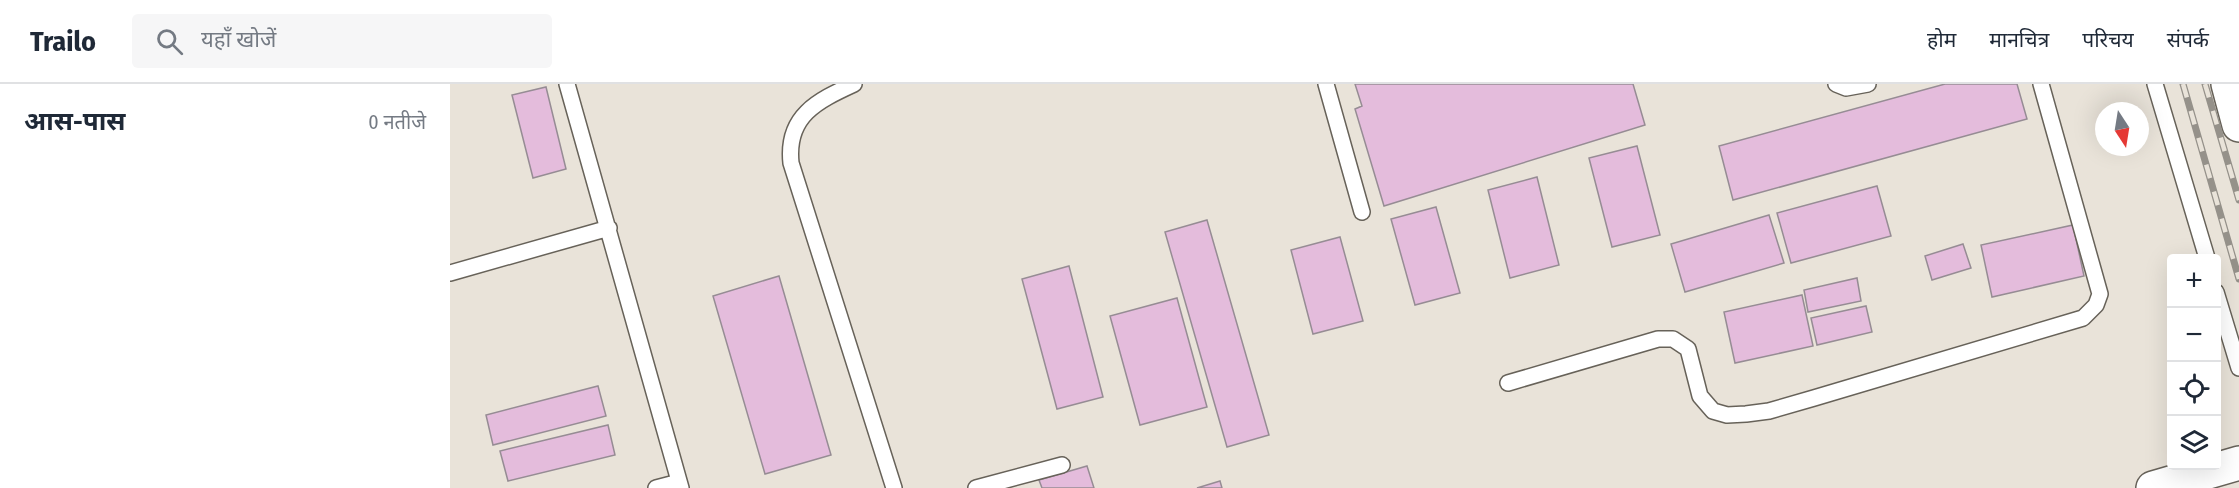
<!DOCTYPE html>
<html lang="hi">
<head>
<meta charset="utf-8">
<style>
	:root { --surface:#fff; --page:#f6f6f7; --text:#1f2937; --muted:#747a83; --line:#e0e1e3 }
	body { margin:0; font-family:"Fira Sans Condensed","Noto Sans Devanagari",sans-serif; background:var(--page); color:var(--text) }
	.controls { position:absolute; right:18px; bottom:18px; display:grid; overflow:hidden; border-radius:6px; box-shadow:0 6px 24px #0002 }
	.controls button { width:54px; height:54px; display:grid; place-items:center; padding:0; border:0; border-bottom:2px solid var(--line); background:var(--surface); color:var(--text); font:30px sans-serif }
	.compass { position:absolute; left:1645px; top:18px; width:54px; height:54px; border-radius:50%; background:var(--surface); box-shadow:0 6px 24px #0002; rotate:168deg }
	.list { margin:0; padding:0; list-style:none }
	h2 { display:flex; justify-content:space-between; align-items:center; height:78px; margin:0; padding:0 24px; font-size:26px }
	h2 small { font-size:20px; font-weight:400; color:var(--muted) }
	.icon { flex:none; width:33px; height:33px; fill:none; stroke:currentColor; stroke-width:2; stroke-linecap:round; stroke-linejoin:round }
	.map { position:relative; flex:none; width:1789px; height:404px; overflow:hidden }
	header { display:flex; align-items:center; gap:36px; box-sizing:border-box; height:84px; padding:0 30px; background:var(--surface); border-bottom:2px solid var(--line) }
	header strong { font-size:28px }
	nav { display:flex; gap:33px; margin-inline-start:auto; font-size:21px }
	.search { width:420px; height:54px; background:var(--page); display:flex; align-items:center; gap:15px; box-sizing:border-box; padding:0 21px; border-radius:6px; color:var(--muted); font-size:22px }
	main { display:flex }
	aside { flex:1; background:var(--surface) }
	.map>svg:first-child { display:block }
	.building { fill:#e4bcdc; stroke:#968c94; stroke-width:1.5 }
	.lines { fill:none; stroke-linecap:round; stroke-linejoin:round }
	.lane-casing { stroke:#676259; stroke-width:18 }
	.secondary-casing { stroke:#676259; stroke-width:36 }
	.lane { stroke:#fff; stroke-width:15 }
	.secondary { stroke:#fff; stroke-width:33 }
	.rail-casing { stroke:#95918a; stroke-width:7 }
	.rail { stroke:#e9e3d9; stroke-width:4.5; stroke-dasharray:14; stroke-linecap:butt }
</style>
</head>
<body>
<header>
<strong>Trailo</strong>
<div class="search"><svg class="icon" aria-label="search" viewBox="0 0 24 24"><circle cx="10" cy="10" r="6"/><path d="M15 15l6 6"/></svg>यहाँ खोजें</div>
<nav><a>होम</a><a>मानचित्र</a><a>परिचय</a><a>संपर्क</a></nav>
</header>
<main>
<aside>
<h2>आस-पास<small>0 नतीजे</small></h2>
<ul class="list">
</ul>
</aside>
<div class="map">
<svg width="1789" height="404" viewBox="0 0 1789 404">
	<rect width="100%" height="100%" fill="#e9e3d9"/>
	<!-- building -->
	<path class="building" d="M 905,0 L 1183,0 L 1195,41 L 934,122 L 905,25 L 912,22 Z
		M 1495,0 L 1567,0 L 1577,35 L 1283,116 L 1269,62 Z
		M 96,3 L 116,85 L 83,94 L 62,11 Z
		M 1187,62 L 1210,151 L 1162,163 L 1139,74 Z
		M 1087,93 L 1109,181 L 1060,194 L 1038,106 Z
		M 1427,102 L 1441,152 L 1341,179 L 1327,129 Z
		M 986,123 L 1010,209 L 965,221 L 941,135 Z
		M 1319,131 L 1334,179 L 1235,208 L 1221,160 Z
		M 757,136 L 819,351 L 777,363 L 715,148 Z
		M 1623,141 L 1634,192 L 1542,213 L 1531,161 Z
		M 890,153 L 913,237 L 863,250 L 841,166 Z
		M 1513,160 L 1521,184 L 1482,196 L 1475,172 Z
		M 619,182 L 653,313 L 607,325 L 572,195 Z
		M 329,192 L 381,371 L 315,390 L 263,212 Z
		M 1407,194 L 1411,217 L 1358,228 L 1354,206 Z
		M 1352,211 L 1363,262 L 1285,279 L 1274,228 Z
		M 727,214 L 757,323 L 690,341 L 660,232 Z
		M 1416,222 L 1422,248 L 1367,261 L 1361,234 Z
		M 148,302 L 156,332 L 43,361 L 36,331 Z
		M 158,341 L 165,371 L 58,397 L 50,367 Z
		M 637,382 L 644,404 L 592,404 L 589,396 Z
		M 770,397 L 772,404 L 747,404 Z"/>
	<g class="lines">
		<!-- lane casing -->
		<g class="lane-casing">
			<path id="lane" d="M 117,0 L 231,404
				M 404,0 C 367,17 336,32 341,79 L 444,404
				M 876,0 L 912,128
				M 1386,0 L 1396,4 L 1418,0
				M 1705,0 L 1757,174
				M 0,189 L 159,144
				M 1766,208 L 1789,284
				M 1058,299 L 1208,255 L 1223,255 L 1238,265 L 1250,312 L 1263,327 L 1277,331 L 1296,330 L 1319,327 L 1364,314 L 1633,234 L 1646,221 L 1650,210 L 1591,0
				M 206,404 L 229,398
				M 526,404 L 612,381"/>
		</g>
		<!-- secondary casing -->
		<g class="secondary-casing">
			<path id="secondary" d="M 1778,0 L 1789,41
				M 1703,404 L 1789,379"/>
		</g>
		<!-- lane -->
		<use href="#lane" class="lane"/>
		<!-- secondary -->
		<use href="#secondary" class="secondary"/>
		<!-- rail casing -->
		<g class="rail-casing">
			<path id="rail" d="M 1733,0 L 1789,195
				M 1755,0 L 1789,116"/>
		</g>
		<!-- rail -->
		<use href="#rail" class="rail"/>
	</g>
</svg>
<div class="controls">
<button>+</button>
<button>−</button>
<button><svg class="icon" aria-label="locate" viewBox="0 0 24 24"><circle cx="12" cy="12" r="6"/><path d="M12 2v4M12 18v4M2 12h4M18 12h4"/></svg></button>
<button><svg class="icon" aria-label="layers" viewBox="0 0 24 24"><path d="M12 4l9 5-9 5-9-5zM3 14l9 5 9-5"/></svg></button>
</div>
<svg class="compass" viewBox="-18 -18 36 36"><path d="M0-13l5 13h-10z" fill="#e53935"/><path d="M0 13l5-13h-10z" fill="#747a83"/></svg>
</div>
</main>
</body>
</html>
